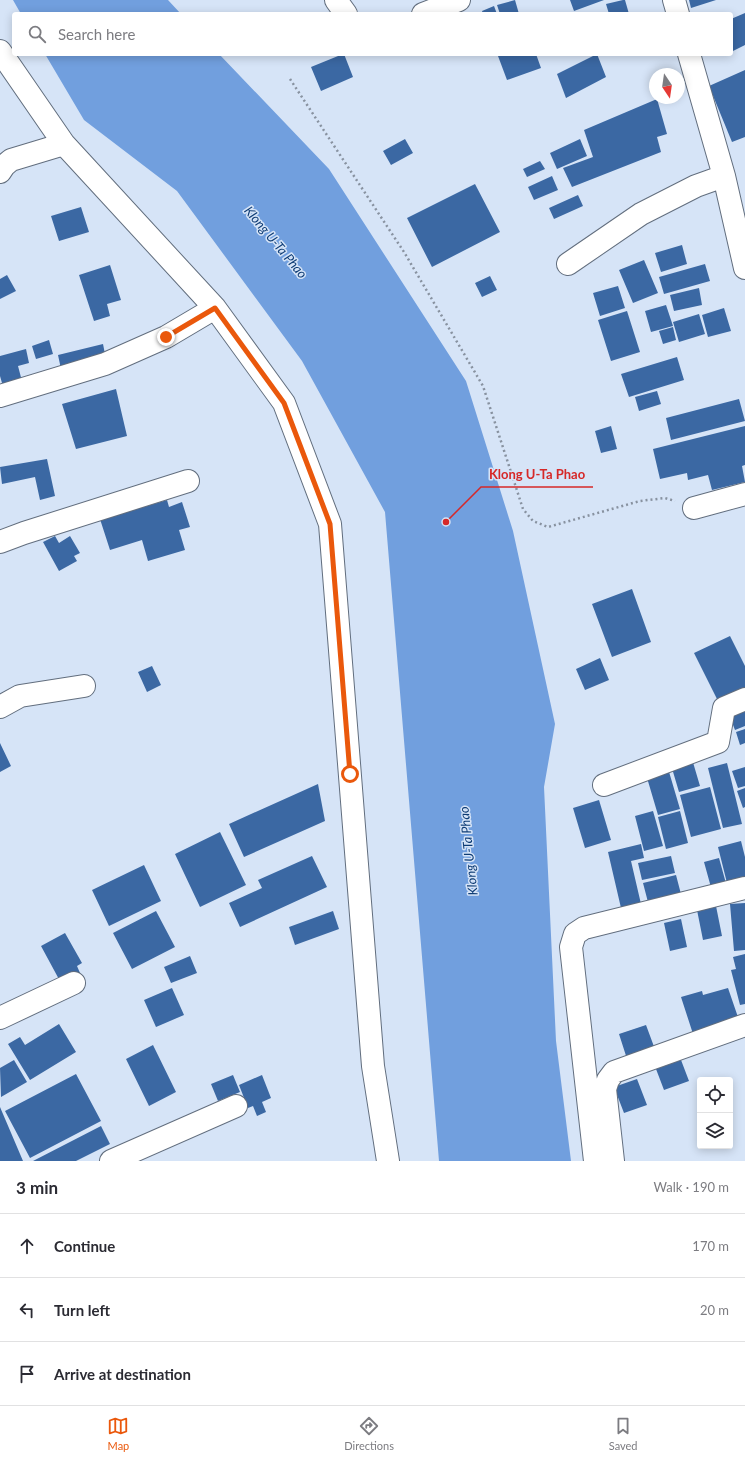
<!DOCTYPE html>
<html lang="en">
<head>
<meta charset="utf-8">
<style>
	:root { --surface:#fff; --page:#f7f7f7; --text:#2b2b33; --muted:#7c7c81; --line:#e1e1e2; --accent:#ea580c }
	body { margin:0; font-family:Lato,sans-serif; background:var(--page); color:var(--text) }
	.controls { position:absolute; right:12px; bottom:12px; display:grid; overflow:hidden; border-radius:4px; box-shadow:0 2px 10px #0003 }
	.controls button { width:36px; height:36px; display:grid; place-items:center; padding:0; border:0; border-bottom:1px solid var(--line); background:var(--surface); color:var(--text); font:20px sans-serif }
	.compass { position:absolute; left:649px; top:68px; width:36px; height:36px; border-radius:50%; background:var(--surface); box-shadow:0 2px 10px #0003; rotate:167deg }
	.stop { position:absolute; width:12px; height:12px; margin:-9px; border:3px solid #ea580c; border-radius:50%; background:#fff }
	.stop.end { background:#ea580c; border-color:#fff; box-shadow:0 1px 4px #0008 }
	.list { margin:0; padding:0; list-style:none }
	h2 { display:flex; justify-content:space-between; align-items:center; height:52px; margin:0; padding:0 16px; font-size:17px }
	h2 small { font-size:13px; font-weight:400; color:var(--muted) }
	.list li { display:grid; grid-template-columns:26px 1fr auto; gap:12px; align-items:center; box-sizing:border-box; height:64px; padding:0 16px; border-top:1px solid var(--line) }
	.list b { display:block; font-size:15px; white-space:nowrap }
	.list em { font-size:13px; font-style:normal; color:var(--muted) }
	.icon { flex:none; width:22px; height:22px; fill:none; stroke:currentColor; stroke-width:2; stroke-linecap:round; stroke-linejoin:round }
	.map { position:relative; flex:none; width:745px; height:1161px; overflow:hidden }
	.search { position:absolute; background:var(--surface); box-shadow:0 2px 10px #0003; left:12px; right:12px; top:12px; height:44px; display:flex; align-items:center; gap:10px; box-sizing:border-box; padding:0 14px; border-radius:4px; color:var(--muted); font-size:15px }
	.sheet { height:244px; background:var(--surface) }
	nav { display:flex; justify-content:space-around; align-items:center; box-sizing:border-box; height:56px; border-top:1px solid var(--line); background:var(--surface); font-size:11px; color:var(--muted) }
	nav a { display:grid; justify-items:center; gap:2px }
	nav .on { color:var(--accent) }
	.map>svg:first-child { display:block }
	.water { fill:#719fde }
	.building { fill:#3b68a3 }
	.lines { fill:none; stroke-linecap:round; stroke-linejoin:round }
	.minor-casing { stroke:#626e7e; stroke-width:24 }
	.path { stroke:#8892a0; stroke-width:2.5; stroke-dasharray:2 3; stroke-linecap:butt }
	.minor { stroke:#fff; stroke-width:22 }
	.route { stroke:#ea580c; stroke-width:5 }
	.labels { text-anchor:middle; dominant-baseline:central; stroke-width:3; stroke-linejoin:round; paint-order:stroke }
	.water-label { font-size:13px; font-style:italic; fill:#0e3c75; stroke:#d6e4f7 }
	.leader { fill:none; stroke:#d62828; stroke-width:1.5 }
	.callout-dot { fill:#d62828; stroke:#d6e4f7; stroke-width:1.5 }
	.callout-label { font-size:13px; text-anchor:middle; font-weight:bold; fill:#d62828; stroke:#d6e4f7; stroke-width:3; stroke-linejoin:round; paint-order:stroke }
</style>
</head>
<body>
<div class="map">
<svg width="745" height="1161" viewBox="0 0 745 1161">
	<rect width="100%" height="100%" fill="#d6e4f7"/>
	<!-- water -->
	<path class="water" d="M 13,0 L 168,0 L 181,14 L 21,14 Z
		M 45,54 L 219,54 L 329,169 L 466,381 L 513,531 L 555,724 L 544,787 L 556,1041 L 571,1161 L 439,1161 L 385,512 L 302,361 L 177,191 L 84,120 Z"/>
	<!-- building -->
	<path class="building" d="M 515,0 L 519,14 L 500,14 L 497,5 Z
		M 570,0 L 604,0 L 574,11 Z
		M 623,0 L 625,0 L 629,14 L 609,14 L 606,4 Z
		M 689,0 L 716,0 L 691,8 Z
		M 494,6 L 497,14 L 483,14 L 482,11 Z
		M 745,13 L 745,45 L 731,52 L 731,19 Z
		M 343,54 L 344,54 L 353,77 L 321,91 L 311,67 Z
		M 504,54 L 536,54 L 541,68 L 507,80 L 498,56 Z
		M 597,54 L 606,77 L 566,98 L 557,74 Z
		M 745,70 L 745,137 L 732,142 L 709,86 Z
		M 657,99 L 667,134 L 657,137 L 661,152 L 572,187 L 563,168 L 593,157 L 584,130 Z
		M 405,139 L 413,153 L 391,165 L 383,151 Z
		M 580,139 L 587,156 L 557,169 L 550,153 Z
		M 540,161 L 545,169 L 527,177 L 523,169 Z
		M 552,176 L 558,190 L 534,200 L 528,187 Z
		M 475,184 L 500,232 L 432,267 L 407,218 Z
		M 578,195 L 583,206 L 554,219 L 549,208 Z
		M 81,207 L 89,232 L 59,241 L 51,216 Z
		M 682,245 L 687,264 L 661,272 L 655,253 Z
		M 644,260 L 658,293 L 633,303 L 619,270 Z
		M 705,264 L 710,281 L 664,294 L 659,277 Z
		M 110,265 L 121,300 L 107,304 L 110,316 L 94,321 L 79,275 Z
		M 7,275 L 16,291 L 0,299 L 0,279 Z
		M 490,276 L 497,290 L 482,297 L 475,283 Z
		M 618,286 L 625,308 L 600,316 L 593,293 Z
		M 699,288 L 702,305 L 674,311 L 670,295 Z
		M 666,305 L 673,326 L 651,332 L 645,311 Z
		M 724,308 L 731,331 L 708,337 L 702,315 Z
		M 627,311 L 640,352 L 611,361 L 598,320 Z
		M 699,314 L 705,334 L 679,342 L 673,322 Z
		M 673,327 L 676,340 L 663,344 L 659,331 Z
		M 49,340 L 53,354 L 36,359 L 32,346 Z
		M 103,344 L 106,359 L 61,369 L 58,355 Z
		M 26,349 L 29,363 L 18,366 L 23,385 L 4,390 L 0,376 L 0,356 Z
		M 677,357 L 684,380 L 629,397 L 621,374 Z
		M 116,389 L 127,436 L 76,449 L 62,404 Z
		M 657,391 L 661,404 L 639,411 L 635,397 Z
		M 739,399 L 745,421 L 671,440 L 666,418 Z
		M 611,426 L 617,449 L 601,453 L 595,431 Z
		M 745,426 L 745,465 L 742,466 L 745,482 L 712,490 L 708,475 L 688,480 L 687,473 L 660,479 L 653,449 Z
		M 47,459 L 55,496 L 40,500 L 35,477 L 2,484 L 0,467 Z
		M 167,500 L 169,507 L 182,502 L 190,527 L 179,530 L 185,550 L 148,561 L 142,540 L 110,550 L 99,516 L 138,503 L 140,508 Z
		M 55,536 L 59,543 L 70,536 L 80,553 L 74,556 L 77,561 L 59,571 L 43,542 Z
		M 632,589 L 651,642 L 612,657 L 592,604 Z
		M 730,636 L 745,666 L 745,693 L 720,705 L 694,653 Z
		M 600,658 L 609,680 L 585,690 L 576,669 Z
		M 152,666 L 161,685 L 147,692 L 138,672 Z
		M 745,706 L 745,726 L 735,730 L 728,712 Z
		M 745,729 L 745,743 L 740,745 L 736,732 Z
		M 0,743 L 11,766 L 0,772 Z
		M 692,759 L 700,786 L 679,792 L 671,765 Z
		M 727,763 L 742,824 L 723,828 L 708,768 Z
		M 667,765 L 680,809 L 658,815 L 645,771 Z
		M 745,767 L 745,786 L 738,788 L 732,771 Z
		M 318,784 L 325,821 L 244,857 L 229,824 Z
		M 710,787 L 721,829 L 691,837 L 680,795 Z
		M 745,788 L 745,807 L 743,808 L 737,791 Z
		M 599,800 L 611,840 L 585,848 L 573,808 Z
		M 653,811 L 663,846 L 644,851 L 635,816 Z
		M 680,811 L 688,843 L 666,849 L 658,817 Z
		M 220,832 L 246,885 L 200,907 L 175,854 Z
		M 741,841 L 745,857 L 745,883 L 728,887 L 718,847 Z
		M 641,844 L 644,858 L 631,861 L 641,904 L 621,908 L 608,852 Z
		M 312,856 L 327,887 L 240,927 L 229,903 L 262,888 L 258,880 Z
		M 671,856 L 675,873 L 642,880 L 638,863 Z
		M 719,858 L 727,887 L 712,891 L 704,862 Z
		M 144,865 L 161,901 L 109,926 L 92,890 Z
		M 676,875 L 682,898 L 649,906 L 643,883 Z
		M 745,903 L 745,950 L 734,951 L 730,904 Z
		M 716,906 L 722,936 L 703,940 L 697,910 Z
		M 156,911 L 175,947 L 132,969 L 113,933 Z
		M 333,911 L 339,929 L 295,945 L 289,927 Z
		M 681,919 L 687,947 L 670,951 L 664,923 Z
		M 65,933 L 82,963 L 77,966 L 80,973 L 61,983 L 41,946 Z
		M 745,954 L 745,1004 L 740,1005 L 731,970 L 736,969 L 733,957 Z
		M 190,956 L 197,973 L 171,983 L 164,967 Z
		M 172,988 L 184,1015 L 156,1027 L 144,1000 Z
		M 728,988 L 740,1023 L 694,1037 L 681,997 L 702,991 L 703,995 Z
		M 59,1024 L 76,1052 L 30,1080 L 8,1044 L 20,1037 L 25,1045 Z
		M 646,1025 L 656,1052 L 628,1062 L 619,1034 Z
		M 153,1045 L 176,1092 L 149,1106 L 126,1059 Z
		M 14,1060 L 27,1082 L 1,1097 L 0,1068 Z
		M 681,1060 L 689,1081 L 664,1090 L 656,1069 Z
		M 76,1074 L 101,1121 L 30,1158 L 5,1111 Z
		M 233,1075 L 240,1092 L 218,1101 L 211,1084 Z
		M 262,1075 L 271,1098 L 262,1102 L 266,1112 L 257,1116 L 253,1106 L 248,1108 L 239,1085 Z
		M 637,1079 L 647,1105 L 624,1113 L 614,1087 Z
		M 0,1107 L 23,1161 L 0,1161 Z
		M 101,1126 L 110,1144 L 76,1161 L 33,1161 Z"/>
	<g class="lines">
		<!-- minor casing -->
		<g class="minor-casing">
			<path id="minor" d="M 336,0 L 346,14
				M 674,0 L 678,14
				M 423,14 L 459,0
				M 0,51 L 64,144 L 215,308 L 284,403 L 330,524 L 373,1066 L 388,1161
				M 689,54 L 724,176 L 745,268
				M 0,172 L 4,166 L 11,160 L 64,144
				M 568,264 L 641,214 L 696,186 L 724,176
				M 0,396 L 105,364 L 166,337 L 215,308
				M 694,508 L 745,494
				M 0,542 L 24,533 L 188,481
				M 0,707 L 20,696 L 84,686
				M 604,785 L 718,742 L 724,708 L 745,699
				M 0,1018 L 74,983
				M 111,1161 L 236,1106
				M 595,1161 L 571,947 L 575,934 L 584,928 L 745,888
				M 613,1161 L 605,1089 L 608,1080 L 614,1072 L 745,1025"/>
		</g>
		<!-- path -->
		<path class="path" d="M 290,79 L 404,252 L 483,386 L 523,509 L 533,521 L 548,527 L 640,501 L 665,498 L 675,501"/>
		<!-- minor -->
		<use href="#minor" class="minor"/>
	</g>
	<g class="lines">
		<!-- route -->
		<path class="route" d="M 166,337 L 215,308 L 284,403 L 330,524 L 350,774"/>
	</g>
	<g class="labels">
		<!-- water labels -->
		<g class="water-label">
			<text transform="translate(276 242) rotate(50)">Klong U-Ta Phao</text>
			<text transform="translate(468 851) rotate(-96)">Klong U-Ta Phao</text>
		</g>
	</g>
	<!-- callouts -->
	<path class="leader" d="M446 522L481 487H593"/>
	<circle class="callout-dot" cx="446" cy="522" r="4"/>
	<g class="callout-label">
		<text x="537" y="479">Klong U-Ta Phao</text>
	</g>
</svg>
<div class="controls">
<button><svg class="icon" aria-label="locate" viewBox="0 0 24 24"><circle cx="12" cy="12" r="6"/><path d="M12 2v4M12 18v4M2 12h4M18 12h4"/></svg></button>
<button><svg class="icon" aria-label="layers" viewBox="0 0 24 24"><path d="M12 4l9 5-9 5-9-5zM3 14l9 5 9-5"/></svg></button>
</div>
<svg class="compass" viewBox="-18 -18 36 36"><path d="M0-13l5 13h-10z" fill="#e53935"/><path d="M0 13l5-13h-10z" fill="#7c7c81"/></svg>
<div class="stop" style="left:350px;top:774px"></div>
<div class="stop end" style="left:166px;top:337px"></div>
<div class="search"><svg class="icon" aria-label="search" viewBox="0 0 24 24"><circle cx="10" cy="10" r="6"/><path d="M15 15l6 6"/></svg>Search here</div>
</div>
<section class="sheet">
<h2>3 min<small>Walk · 190 m</small></h2>
<ul class="list">
<li><svg class="icon" aria-label="ahead" viewBox="0 0 24 24"><path d="M12 20V5M6 11l6-6 6 6"/></svg><div><b>Continue</b></div><em>170 m</em></li>
<li><svg class="icon" aria-label="left" viewBox="0 0 24 24"><path d="M17 20v-9H6M10 6l-5 5 5 5"/></svg><div><b>Turn left</b></div><em>20 m</em></li>
<li><svg class="icon" aria-label="arrive" viewBox="0 0 24 24"><path d="M6 21V4h12l-3 4 3 4H6"/></svg><div><b>Arrive at destination</b></div></li>
</ul>
</section>
<nav>
<a class="on"><svg class="icon" aria-label="map" viewBox="0 0 24 24"><path d="M3 6l6-2 6 2 6-2v14l-6 2-6-2-6 2zM9 4v14M15 6v14"/></svg>Map</a>
<a><svg class="icon" aria-label="directions" viewBox="0 0 24 24"><path d="M12 3l9 9-9 9-9-9zM9 14v-3h6M13 9l2 2-2 2"/></svg>Directions</a>
<a><svg class="icon" aria-label="saved" viewBox="0 0 24 24"><path d="M7 4h10v16l-5-4-5 4z"/></svg>Saved</a>
</nav>
</body>
</html>
